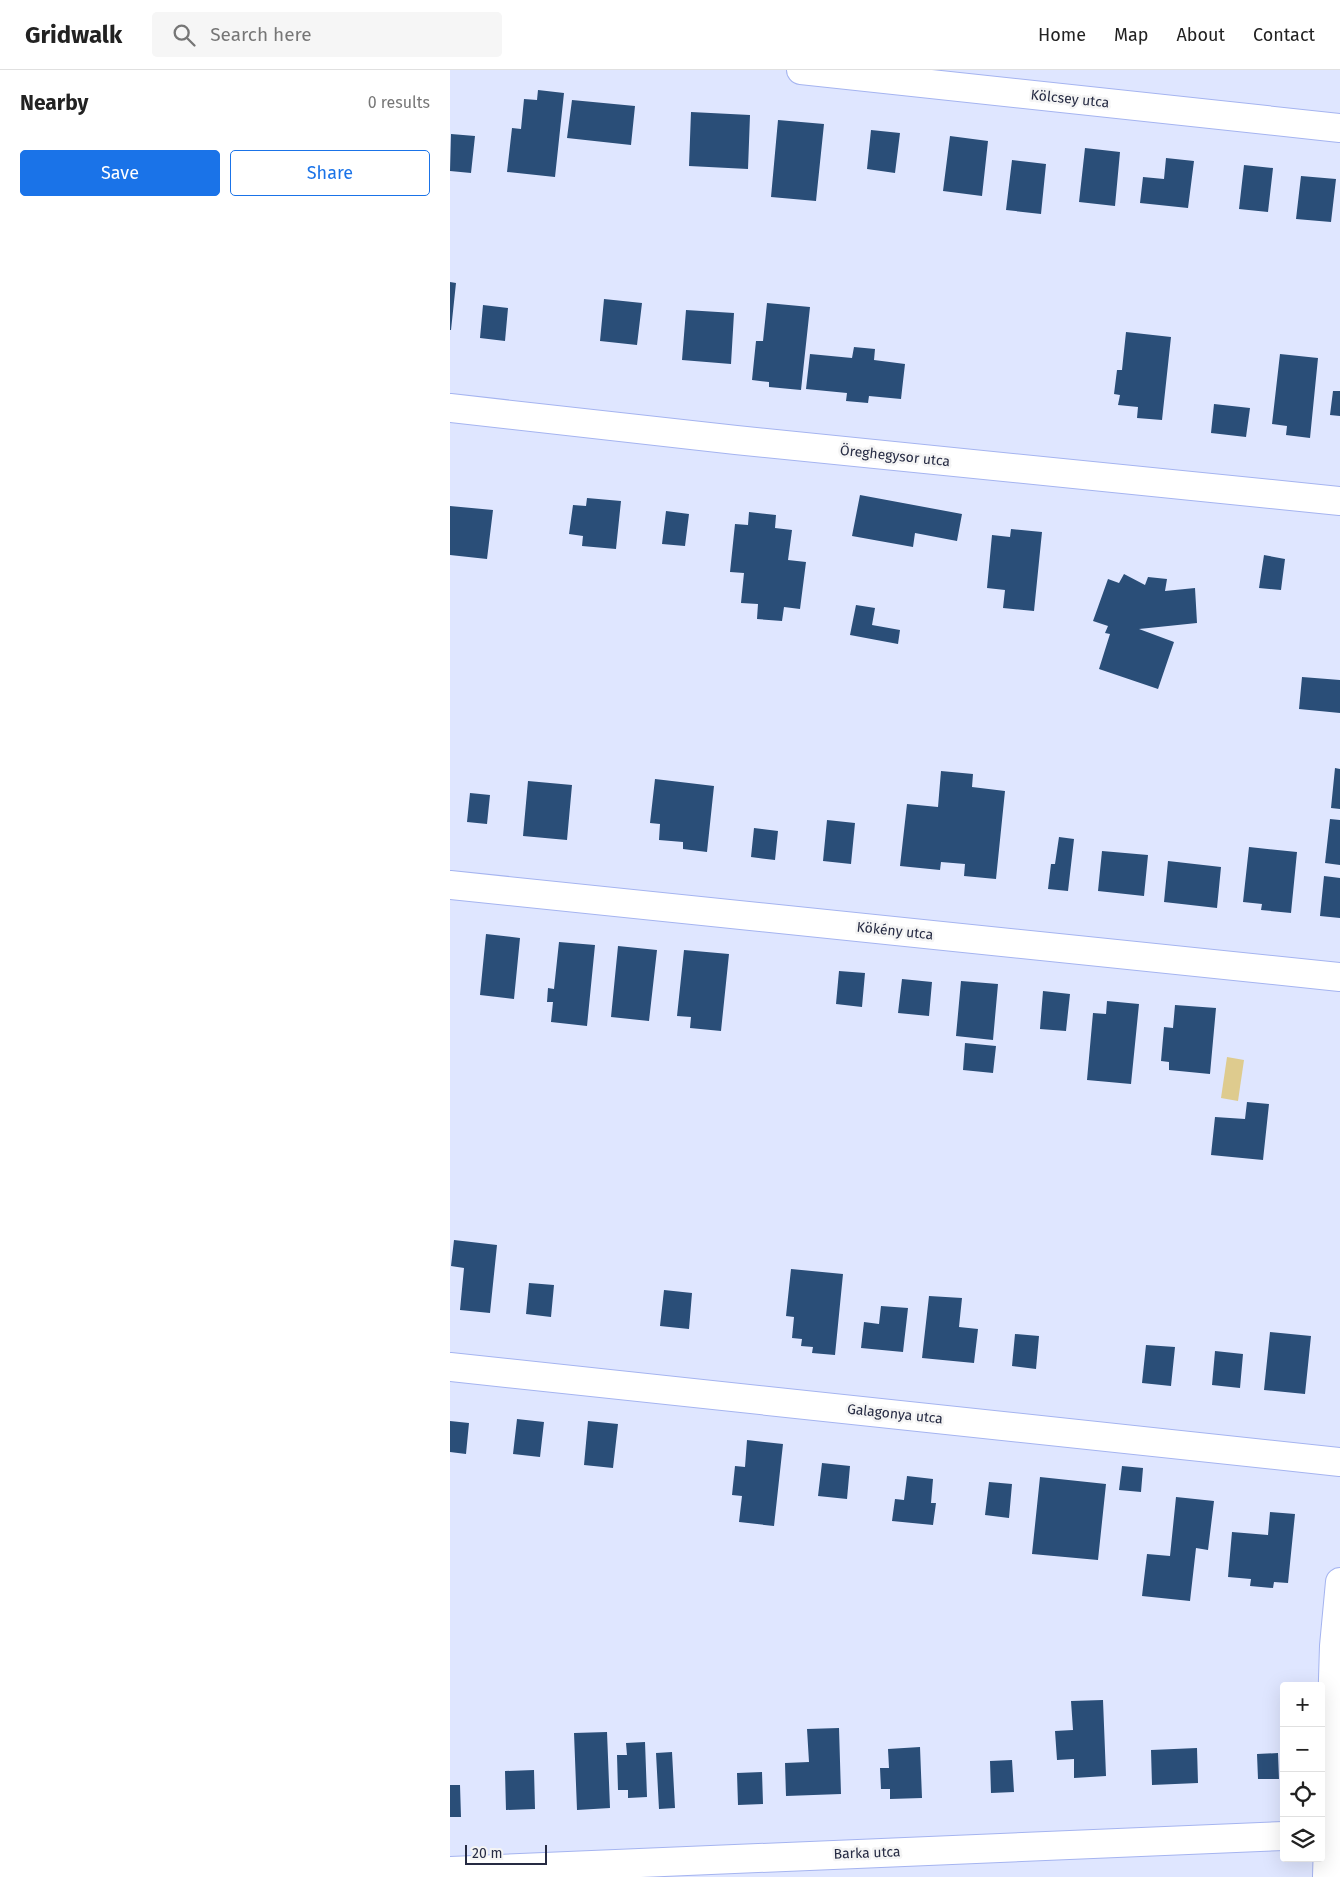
<!DOCTYPE html>
<html lang="en">
<head>
<meta charset="utf-8">
<style>
	:root { --surface:#fff; --page:#f6f6f6; --text:#222; --muted:#767676; --line:#e0e0e0; --accent:#1a73e8 }
	body { margin:0; font-family:"Fira Sans",sans-serif; background:var(--page); color:var(--text) }
	.controls { position:absolute; right:15px; bottom:15px; display:grid; overflow:hidden; border-radius:5px; box-shadow:0 5px 20px #0002 }
	.controls button { width:45px; height:45px; display:grid; place-items:center; padding:0; border:0; border-bottom:1px solid var(--line); background:var(--surface); color:var(--text); font:25px sans-serif }
	.scale { position:absolute; left:15px; bottom:12px; width:82px; box-sizing:border-box; padding-left:5px; border:2px solid #262b43; border-top:0; font-size:14px; line-height:18px; white-space:nowrap; color:#262b43; -webkit-text-stroke:4px #f4f4f4; paint-order:stroke }
	.list { margin:0; padding:0; list-style:none }
	h2 { display:flex; justify-content:space-between; align-items:center; height:65px; margin:0; padding:0 20px; font-size:21px }
	h2 small { font-size:16px; font-weight:400; color:var(--muted) }
	.actions { display:flex; gap:10px; padding:15px 20px }
	.actions a { flex:1; padding:11px 0; border:1px solid var(--accent); border-radius:5px; text-align:center; font-size:18px; color:var(--accent) }
	.actions .main { background:var(--accent); color:#fff }
	.icon { flex:none; width:28px; height:28px; fill:none; stroke:currentColor; stroke-width:2; stroke-linecap:round; stroke-linejoin:round }
	.map { position:relative; flex:none; width:890px; height:1807px; overflow:hidden }
	header { display:flex; align-items:center; gap:30px; box-sizing:border-box; height:70px; padding:0 25px; background:var(--surface); border-bottom:1px solid var(--line) }
	header strong { font-size:24px }
	nav { display:flex; gap:28px; margin-inline-start:auto; font-size:18px }
	.search { width:350px; height:45px; background:var(--page); display:flex; align-items:center; gap:12px; box-sizing:border-box; padding:0 18px; border-radius:5px; color:var(--muted); font-size:19px }
	main { display:flex }
	aside { flex:1; background:var(--surface) }
	.map>svg:first-child { display:block }
	.water { fill:#decb8e }
	.building { fill:#2a4e78 }
	.lines { fill:none; stroke-linecap:round; stroke-linejoin:round }
	.minor-casing { stroke:#a5b4f0; stroke-width:30 }
	.minor { stroke:#fff; stroke-width:28 }
	.labels { text-anchor:middle; dominant-baseline:central; stroke-width:5; stroke-linejoin:round; paint-order:stroke }
	.street-label { font-size:14px; fill:#262b43; stroke:#f4f4f4 }
</style>
</head>
<body>
<header>
<strong>Gridwalk</strong>
<div class="search"><svg class="icon" aria-label="search" viewBox="0 0 24 24"><circle cx="10" cy="10" r="6"/><path d="M15 15l6 6"/></svg>Search here</div>
<nav><a>Home</a><a>Map</a><a>About</a><a>Contact</a></nav>
</header>
<main>
<aside>
<h2>Nearby<small>0 results</small></h2>
<ul class="list">
</ul>
<div class="actions"><a class="main">Save</a><a>Share</a></div>
</aside>
<div class="map">
<svg width="890" height="1807" viewBox="0 0 890 1807">
	<rect width="100%" height="100%" fill="#dfe6ff"/>
	<!-- water -->
	<path class="water" d="M 777,987 L 794,990 L 788,1031 L 771,1028 Z"/>
	<!-- building -->
	<path class="building" d="M 88,20 L 114,23 L 105,107 L 57,102 L 62,58 L 71,59 L 74,29 L 87,30 Z
		M 122,30 L 185,36 L 181,75 L 117,68 Z
		M 241,42 L 300,45 L 298,99 L 239,96 Z
		M 328,50 L 374,54 L 366,131 L 321,127 Z
		M 421,60 L 450,63 L 445,103 L 417,99 Z
		M 1,64 L 25,66 L 21,103 L 0,101 Z
		M 500,66 L 538,71 L 532,126 L 493,121 Z
		M 635,78 L 670,82 L 665,136 L 629,132 Z
		M 716,88 L 744,91 L 738,138 L 690,133 L 693,107 L 714,109 Z
		M 562,90 L 596,94 L 591,144 L 556,140 Z
		M 794,95 L 823,98 L 818,142 L 789,139 Z
		M 851,106 L 886,109 L 881,152 L 846,149 Z
		M 0,212 L 6,213 L 1,260 L 0,260 Z
		M 154,229 L 192,233 L 187,275 L 150,271 Z
		M 317,233 L 360,237 L 351,320 L 319,317 L 319,312 L 302,310 L 306,271 L 313,271 Z
		M 33,235 L 58,238 L 55,271 L 30,268 Z
		M 236,240 L 284,243 L 281,294 L 232,290 Z
		M 676,262 L 721,267 L 712,350 L 687,348 L 688,337 L 668,335 L 670,325 L 664,324 L 667,300 L 672,300 Z
		M 404,277 L 425,279 L 424,290 L 455,294 L 451,329 L 419,326 L 418,333 L 396,331 L 397,323 L 356,319 L 360,284 L 402,288 Z
		M 830,284 L 868,288 L 860,368 L 836,365 L 837,356 L 822,354 Z
		M 883,321 L 890,321 L 890,346 L 880,345 Z
		M 764,334 L 800,338 L 796,367 L 761,363 Z
		M 410,425 L 512,444 L 507,471 L 465,463 L 463,477 L 402,466 Z
		M 137,428 L 171,431 L 166,479 L 132,476 L 133,466 L 119,464 L 123,435 L 136,436 Z
		M 0,436 L 43,440 L 37,489 L 0,485 Z
		M 216,441 L 239,444 L 235,476 L 212,474 Z
		M 299,442 L 326,445 L 325,458 L 342,460 L 338,490 L 356,492 L 350,539 L 334,537 L 332,551 L 307,549 L 308,534 L 291,533 L 294,503 L 280,502 L 285,454 L 298,455 Z
		M 561,459 L 592,462 L 584,541 L 553,538 L 555,520 L 537,518 L 542,465 L 560,467 Z
		M 814,485 L 835,489 L 831,520 L 809,518 Z
		M 674,504 L 695,515 L 698,507 L 717,509 L 715,521 L 745,518 L 747,553 L 689,559 L 724,572 L 708,619 L 649,599 L 660,564 L 655,563 L 658,556 L 643,551 L 658,509 L 669,513 Z
		M 406,535 L 425,538 L 422,555 L 450,560 L 448,574 L 400,565 Z
		M 852,607 L 890,610 L 890,643 L 849,639 Z
		M 885,698 L 890,699 L 890,739 L 881,738 Z
		M 491,701 L 523,704 L 522,717 L 555,721 L 546,809 L 514,806 L 515,794 L 491,792 L 490,800 L 450,796 L 457,734 L 488,737 Z
		M 205,709 L 264,716 L 257,782 L 233,779 L 233,772 L 209,770 L 210,754 L 200,753 Z
		M 78,711 L 122,715 L 117,770 L 73,766 Z
		M 20,723 L 40,725 L 37,754 L 17,752 Z
		M 880,749 L 890,750 L 890,795 L 875,793 Z
		M 377,750 L 405,753 L 401,794 L 373,791 Z
		M 304,758 L 328,761 L 325,790 L 301,787 Z
		M 609,767 L 624,769 L 618,821 L 598,819 L 601,794 L 605,794 Z
		M 799,777 L 847,782 L 841,843 L 811,840 L 812,834 L 793,832 Z
		M 652,781 L 698,785 L 694,826 L 648,821 Z
		M 718,791 L 771,797 L 767,838 L 714,832 Z
		M 874,806 L 890,808 L 890,848 L 870,846 Z
		M 36,864 L 70,868 L 64,929 L 30,925 Z
		M 109,872 L 145,875 L 137,956 L 101,952 L 103,932 L 97,932 L 98,918 L 104,919 Z
		M 168,876 L 207,880 L 199,951 L 161,947 Z
		M 234,880 L 279,884 L 271,961 L 240,958 L 241,947 L 227,946 Z
		M 389,901 L 415,903 L 412,937 L 386,934 Z
		M 452,909 L 482,912 L 479,946 L 448,943 Z
		M 511,911 L 548,914 L 543,970 L 506,966 Z
		M 593,921 L 620,924 L 616,961 L 590,959 Z
		M 657,931 L 689,934 L 681,1014 L 637,1010 L 643,943 L 656,944 Z
		M 725,935 L 766,938 L 760,1004 L 719,1000 L 719,992 L 711,991 L 714,957 L 723,958 Z
		M 515,973 L 546,976 L 543,1003 L 513,1000 Z
		M 797,1032 L 819,1034 L 813,1090 L 761,1085 L 765,1047 L 795,1049 Z
		M 4,1170 L 47,1175 L 40,1243 L 10,1240 L 14,1198 L 1,1196 Z
		M 341,1199 L 393,1204 L 385,1285 L 362,1283 L 363,1277 L 351,1276 L 352,1269 L 342,1268 L 344,1247 L 336,1246 Z
		M 79,1213 L 104,1215 L 101,1247 L 76,1244 Z
		M 214,1220 L 242,1223 L 239,1259 L 210,1256 Z
		M 479,1226 L 512,1228 L 509,1257 L 528,1259 L 524,1293 L 472,1288 Z
		M 431,1236 L 458,1238 L 453,1282 L 411,1278 L 414,1252 L 429,1254 Z
		M 820,1262 L 861,1266 L 855,1324 L 814,1320 Z
		M 565,1264 L 589,1266 L 586,1299 L 562,1296 Z
		M 696,1275 L 725,1277 L 721,1316 L 692,1313 Z
		M 765,1281 L 793,1284 L 790,1318 L 762,1315 Z
		M 67,1349 L 94,1352 L 90,1387 L 63,1384 Z
		M 0,1351 L 19,1353 L 16,1384 L 0,1382 Z
		M 138,1351 L 168,1354 L 163,1398 L 134,1395 Z
		M 297,1370 L 333,1374 L 324,1456 L 289,1452 L 292,1426 L 282,1425 L 285,1396 L 295,1397 Z
		M 372,1393 L 400,1396 L 397,1429 L 368,1426 Z
		M 672,1396 L 693,1398 L 691,1422 L 669,1420 Z
		M 457,1406 L 483,1409 L 481,1433 L 486,1433 L 483,1455 L 442,1451 L 445,1429 L 454,1430 Z
		M 590,1407 L 656,1414 L 648,1490 L 582,1484 Z
		M 539,1412 L 562,1414 L 559,1448 L 535,1445 Z
		M 726,1427 L 764,1431 L 758,1480 L 746,1478 L 740,1531 L 692,1526 L 697,1484 L 720,1486 Z
		M 820,1442 L 845,1444 L 838,1513 L 824,1512 L 823,1518 L 800,1516 L 801,1509 L 778,1507 L 782,1462 L 818,1465 Z
		M 653,1630 L 656,1706 L 624,1708 L 624,1689 L 607,1690 L 605,1661 L 623,1660 L 621,1631 Z
		M 389,1658 L 391,1724 L 336,1726 L 335,1693 L 359,1692 L 357,1659 Z
		M 157,1662 L 160,1738 L 127,1740 L 124,1663 Z
		M 195,1672 L 197,1727 L 178,1728 L 178,1720 L 168,1720 L 167,1685 L 177,1685 L 176,1673 Z
		M 470,1677 L 472,1728 L 440,1729 L 440,1719 L 431,1719 L 430,1698 L 439,1698 L 438,1679 Z
		M 747,1678 L 748,1713 L 702,1715 L 701,1680 Z
		M 222,1682 L 225,1738 L 209,1739 L 206,1683 Z
		M 828,1683 L 829,1709 L 808,1709 L 807,1684 Z
		M 562,1690 L 564,1722 L 541,1723 L 540,1691 Z
		M 84,1700 L 85,1739 L 56,1740 L 55,1701 Z
		M 312,1702 L 313,1734 L 288,1735 L 287,1703 Z
		M 0,1715 L 10,1715 L 11,1747 L 0,1747 Z"/>
	<g class="lines">
		<!-- minor casing -->
		<g class="minor-casing">
			<path id="minor" d="M 351,0 L 890,58
				M 0,338 L 286,370 L 890,431
				M 0,815 L 890,907
				M 0,1297 L 890,1392
				M 0,1801 L 834,1766
				M 877,1807 L 884,1576 L 890,1512"/>
		</g>
		<!-- minor -->
		<use href="#minor" class="minor"/>
	</g>
	<g class="labels">
		<!-- street labels -->
		<g class="street-label">
			<text transform="translate(620 29) rotate(6)">Kölcsey utca</text>
			<text transform="translate(445 386) rotate(6)">Öreghegysor utca</text>
			<text transform="translate(445 861) rotate(6)">Kökény utca</text>
			<text transform="translate(445 1344) rotate(6)">Galagonya utca</text>
			<text transform="translate(417 1783) rotate(-2)">Barka utca</text>
		</g>
	</g>
</svg>
<div class="controls">
<button>+</button>
<button>−</button>
<button><svg class="icon" aria-label="locate" viewBox="0 0 24 24"><circle cx="12" cy="12" r="6"/><path d="M12 2v4M12 18v4M2 12h4M18 12h4"/></svg></button>
<button><svg class="icon" aria-label="layers" viewBox="0 0 24 24"><path d="M12 4l9 5-9 5-9-5zM3 14l9 5 9-5"/></svg></button>
</div>
<div class="scale">20 m</div>
</div>
</main>
</body>
</html>
